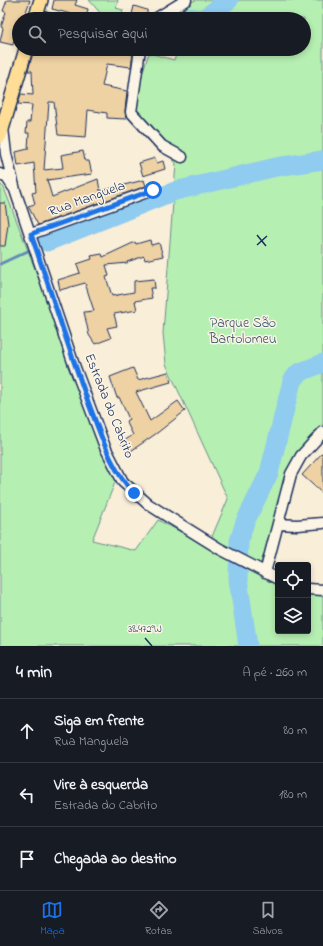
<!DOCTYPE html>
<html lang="pt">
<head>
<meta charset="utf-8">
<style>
	:root { --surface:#171b24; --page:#20242c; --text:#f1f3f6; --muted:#9ea1a6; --line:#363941; --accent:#1a73e8 }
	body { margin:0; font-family:"Indie Flower",sans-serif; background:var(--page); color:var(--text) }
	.controls { position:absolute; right:12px; bottom:12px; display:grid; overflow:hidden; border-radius:4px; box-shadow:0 2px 6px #0003 }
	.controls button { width:36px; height:36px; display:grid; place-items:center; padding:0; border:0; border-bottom:1px solid var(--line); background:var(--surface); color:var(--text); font:20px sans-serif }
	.stop { position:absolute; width:12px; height:12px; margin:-9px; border:3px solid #1a73e8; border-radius:50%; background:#fff }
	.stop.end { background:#1a73e8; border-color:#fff; box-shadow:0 1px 4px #0008 }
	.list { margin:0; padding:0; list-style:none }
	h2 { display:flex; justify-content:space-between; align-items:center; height:52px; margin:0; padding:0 16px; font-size:17px }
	h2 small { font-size:13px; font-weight:400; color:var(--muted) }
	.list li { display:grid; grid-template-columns:26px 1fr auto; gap:12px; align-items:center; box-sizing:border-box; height:64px; padding:0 16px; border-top:1px solid var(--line) }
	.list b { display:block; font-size:15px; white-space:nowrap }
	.list p { margin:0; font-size:13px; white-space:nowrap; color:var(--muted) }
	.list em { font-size:13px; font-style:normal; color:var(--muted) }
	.icon { flex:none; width:22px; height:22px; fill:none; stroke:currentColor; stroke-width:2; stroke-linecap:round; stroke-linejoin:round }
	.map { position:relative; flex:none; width:323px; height:646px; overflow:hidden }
	.search { position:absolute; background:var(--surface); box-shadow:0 2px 6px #0003; left:12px; right:12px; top:12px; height:44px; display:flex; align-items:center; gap:10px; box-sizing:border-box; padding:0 14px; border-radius:22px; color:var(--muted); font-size:15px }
	.sheet { height:244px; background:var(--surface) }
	nav { display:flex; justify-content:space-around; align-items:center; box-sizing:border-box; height:56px; border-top:1px solid var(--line); background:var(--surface); font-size:11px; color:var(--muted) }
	nav a { display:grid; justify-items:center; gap:2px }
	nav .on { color:var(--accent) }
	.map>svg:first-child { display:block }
	.green { fill:#b6efb2; stroke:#688f88 }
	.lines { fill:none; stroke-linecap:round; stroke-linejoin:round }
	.stream { stroke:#618db6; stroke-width:3 }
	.river { stroke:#90cbf0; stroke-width:19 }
	.building { fill:#efd2a3; stroke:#1b2f5e }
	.minor-casing { stroke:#1b2f5e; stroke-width:13 }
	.major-casing { stroke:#1b2f5e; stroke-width:16 }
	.minor { stroke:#fcf5e5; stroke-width:10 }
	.major { stroke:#ffdd96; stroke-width:13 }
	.route { stroke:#1a73e8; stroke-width:5 }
	.ticks { fill:none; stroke:#1b2f5e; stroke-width:1.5 }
	.labels { text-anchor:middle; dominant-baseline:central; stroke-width:3; stroke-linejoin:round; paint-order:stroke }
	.street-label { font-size:14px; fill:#1b2f5e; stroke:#fcf5e5 }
	.park-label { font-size:14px; fill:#3a556f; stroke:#fcf5e5 }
	.ticks-label { font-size:10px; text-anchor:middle; fill:#1b2f5e; stroke:#fcf5e5; stroke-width:3; stroke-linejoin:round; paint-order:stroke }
</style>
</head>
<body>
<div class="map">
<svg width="323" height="646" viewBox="0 0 323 646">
	<rect width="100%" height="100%" fill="#f9eed8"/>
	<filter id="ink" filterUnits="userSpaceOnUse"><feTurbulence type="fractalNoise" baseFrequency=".025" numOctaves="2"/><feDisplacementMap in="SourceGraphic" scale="8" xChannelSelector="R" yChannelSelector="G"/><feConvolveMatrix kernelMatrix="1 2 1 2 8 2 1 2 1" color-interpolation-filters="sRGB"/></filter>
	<g filter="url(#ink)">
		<!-- green -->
		<path class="green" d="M 89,0 L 118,0 L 116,8 L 123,10 L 121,19 L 102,15 Z
			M 195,0 L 323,0 L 323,424 L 301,447 L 290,464 L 265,554 L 256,574 L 278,584 L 278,631 L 308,631 L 308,591 L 323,592 L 323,646 L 0,646 L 0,184 L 4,188 L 116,480 L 92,540 L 136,551 L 158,520 L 208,546 L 228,499 L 166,364 L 163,333 L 176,163 L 128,115 L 149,53 L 174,60 L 179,49 L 304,49 L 304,19 L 165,19 Z"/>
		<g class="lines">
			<!-- stream -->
			<path class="stream" d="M 0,264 L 47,242"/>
			<!-- river -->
			<path class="river" d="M 186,17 L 203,19 L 229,0
				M 47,242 L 175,191 L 276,167 L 323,160
				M 248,646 L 238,579 L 239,541 L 245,522 L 269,473 L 292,381 L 298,373 L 323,363"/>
		</g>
		<!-- building -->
		<path class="building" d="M 7,0 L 30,0 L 24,18 L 21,17 L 19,19 L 13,45 L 0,42 L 3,28 L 1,27 L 6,12 L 3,11 Z
			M 54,0 L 77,0 L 75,5 L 88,9 L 86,18 L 52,9 Z
			M 134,6 L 147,10 L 147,19 L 131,19 Z
			M 34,49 L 125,49 L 124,53 L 133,54 L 131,67 L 107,64 L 102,86 L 127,91 L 125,111 L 126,119 L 107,118 L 107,113 L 88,110 L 86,137 L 58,135 L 54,102 L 49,102 L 44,170 L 63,168 L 61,155 L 83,151 L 85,161 L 89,161 L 92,174 L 47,180 L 52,197 L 98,179 L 100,191 L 144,180 L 146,186 L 38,225 L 28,206 L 35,204 L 32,193 L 36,192 L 34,163 L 18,166 L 16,152 L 28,149 L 29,133 L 26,133 L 27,122 L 30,122 L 32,105 L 18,104 L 21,94 L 33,95 L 32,71 L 28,71 Z
			M 155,158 L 157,163 L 163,161 L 165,169 L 143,176 L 139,163 Z
			M 0,203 L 5,203 L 8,224 L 5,246 L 0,246 Z
			M 150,240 L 151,245 L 159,243 L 163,256 L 145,260 L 144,256 L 127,262 L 128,263 L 106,265 L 109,276 L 106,277 L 112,296 L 134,292 L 134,281 L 154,279 L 155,288 L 150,288 L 152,298 L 135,301 L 137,310 L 114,314 L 117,326 L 107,328 L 111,338 L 95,344 L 89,335 L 84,312 L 94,311 L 85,283 L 60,290 L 58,280 L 80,273 L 77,264 L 92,259 L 91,256 L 102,254 L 103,257 L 135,242 L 136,244 Z
			M 133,368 L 138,380 L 168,372 L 171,382 L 136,392 L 150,421 L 178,401 L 185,411 L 157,433 L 128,453 L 121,443 L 133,435 L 126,421 L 129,419 L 119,397 L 117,398 L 110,377 Z
			M 323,452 L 323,494 L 302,475 Z"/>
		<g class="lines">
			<!-- minor casing -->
			<g class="minor-casing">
				<path id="minor" d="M 36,15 L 50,19
					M 155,19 L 186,0
					M 140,49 L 131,112 L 162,146 L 182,157
					M 3,128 L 6,154 L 15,190 L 74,365 L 105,447 L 123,482 L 148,504 L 170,518 L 220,549 L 278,579
					M 0,174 L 7,178 L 13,187
					M 31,234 L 153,190
					M 278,524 L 297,525 L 323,523
					M 265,573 L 291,474 L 301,456 L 323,432
					M 308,589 L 323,590"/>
			</g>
			<!-- major casing -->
			<g class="major-casing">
				<path id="major" d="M 35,19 L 41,0
					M 0,136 L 26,49"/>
			</g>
			<!-- minor -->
			<use href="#minor" class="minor"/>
			<!-- major -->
			<use href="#major" class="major"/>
		</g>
	</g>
	<g class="lines" filter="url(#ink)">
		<!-- route -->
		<path class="route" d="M 134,493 C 111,469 102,438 90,407 C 69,350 51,292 31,234 L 153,190"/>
	</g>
	<!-- ticks -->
	<path class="ticks" d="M 257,235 L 266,246M 257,245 L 267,236M 145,638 L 152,646"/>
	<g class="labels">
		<!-- street labels -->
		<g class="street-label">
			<text transform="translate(87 199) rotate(-20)">Rua Manguela</text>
			<text transform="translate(109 406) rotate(68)">Estrada do Cabrito</text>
		</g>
		<!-- park labels -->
		<g class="park-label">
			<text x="243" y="323">Parque São<tspan x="243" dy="16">Bartolomeu</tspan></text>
		</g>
	</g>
	<g class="ticks-label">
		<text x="145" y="632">38.472°W</text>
	</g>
</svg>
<div class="controls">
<button><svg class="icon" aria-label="locate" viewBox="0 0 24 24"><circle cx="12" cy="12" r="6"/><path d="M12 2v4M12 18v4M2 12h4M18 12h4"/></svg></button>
<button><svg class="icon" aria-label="layers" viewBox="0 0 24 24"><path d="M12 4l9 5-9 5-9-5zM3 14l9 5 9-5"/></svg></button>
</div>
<div class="stop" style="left:153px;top:190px"></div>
<div class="stop end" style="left:134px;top:493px"></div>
<div class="search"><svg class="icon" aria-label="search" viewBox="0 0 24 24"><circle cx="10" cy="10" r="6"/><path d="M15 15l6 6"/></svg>Pesquisar aqui</div>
</div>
<section class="sheet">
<h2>4 min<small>A pé · 260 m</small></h2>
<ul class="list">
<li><svg class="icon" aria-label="ahead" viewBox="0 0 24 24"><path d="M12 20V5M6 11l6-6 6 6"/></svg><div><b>Siga em frente</b><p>Rua Manguela</p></div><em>80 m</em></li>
<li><svg class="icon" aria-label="left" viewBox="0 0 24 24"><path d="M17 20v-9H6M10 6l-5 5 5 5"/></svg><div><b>Vire à esquerda</b><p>Estrada do Cabrito</p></div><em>180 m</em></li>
<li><svg class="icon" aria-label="arrive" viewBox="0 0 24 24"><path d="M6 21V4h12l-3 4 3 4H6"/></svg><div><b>Chegada ao destino</b></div></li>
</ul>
</section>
<nav>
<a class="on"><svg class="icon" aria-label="map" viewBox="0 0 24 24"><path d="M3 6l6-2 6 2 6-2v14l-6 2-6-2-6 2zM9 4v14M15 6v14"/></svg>Mapa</a>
<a><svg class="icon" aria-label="directions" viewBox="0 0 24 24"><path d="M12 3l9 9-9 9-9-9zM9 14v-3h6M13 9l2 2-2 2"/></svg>Rotas</a>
<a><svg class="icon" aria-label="saved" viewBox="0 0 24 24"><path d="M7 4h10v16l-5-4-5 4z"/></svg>Salvos</a>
</nav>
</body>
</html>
